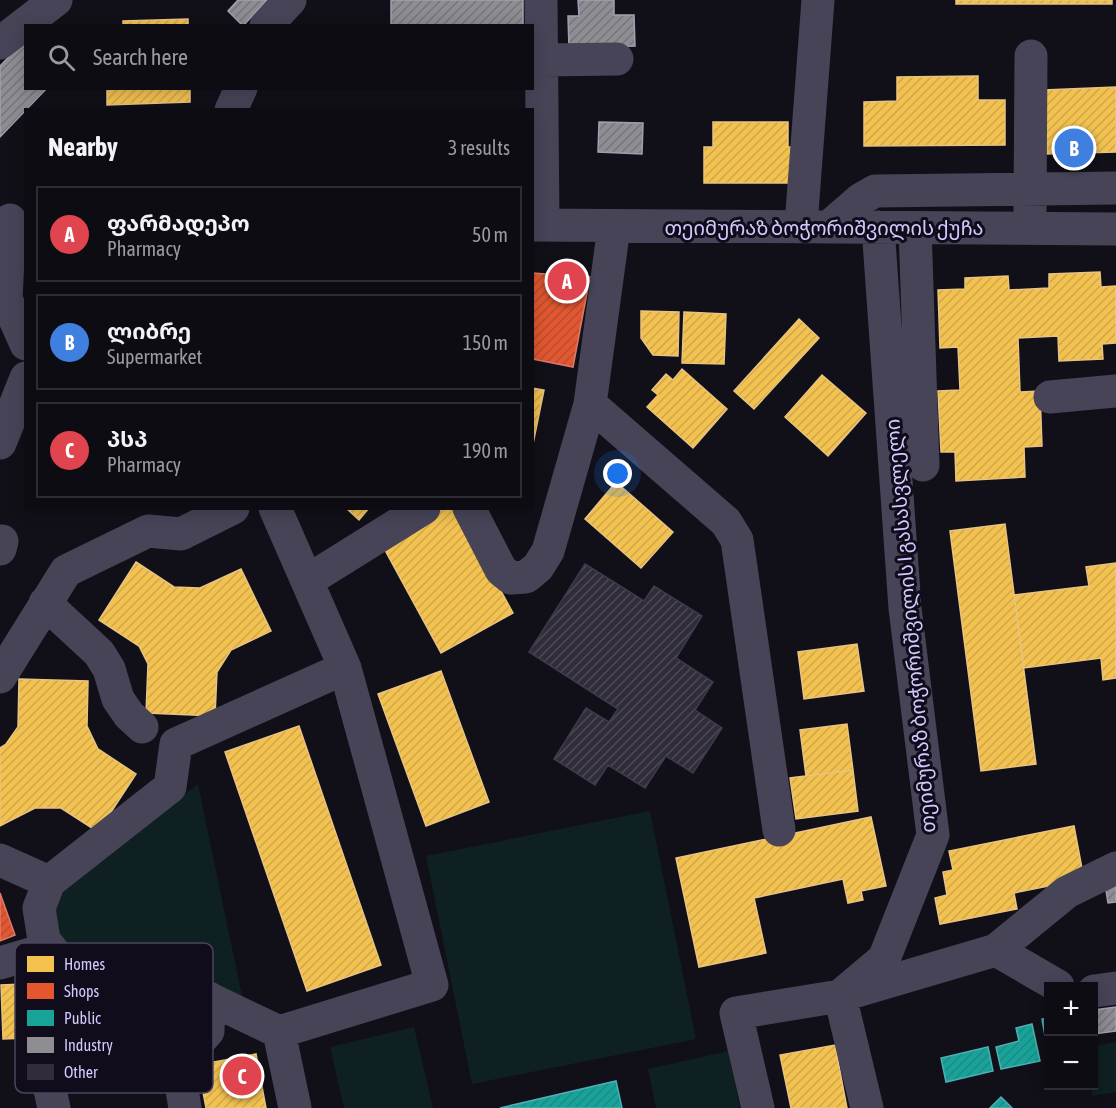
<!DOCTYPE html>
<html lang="en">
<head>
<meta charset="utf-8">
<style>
	:root { --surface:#0d0c12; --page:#1b1a20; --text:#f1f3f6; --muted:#9a9b9f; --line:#2d2c32; --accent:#8f88ac }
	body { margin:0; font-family:"Asap Condensed","Noto Sans Georgian",sans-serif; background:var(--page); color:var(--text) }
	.controls { position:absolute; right:18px; bottom:18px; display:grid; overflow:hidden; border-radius:0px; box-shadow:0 3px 15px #0003 }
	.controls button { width:54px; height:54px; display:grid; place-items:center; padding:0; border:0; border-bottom:2px solid var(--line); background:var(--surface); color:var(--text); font:30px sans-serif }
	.you { position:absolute; left:618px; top:474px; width:21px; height:21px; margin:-15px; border:4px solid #fff; border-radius:50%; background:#1a73e8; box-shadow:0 0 0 9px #1a73e833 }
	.badge { display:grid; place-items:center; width:39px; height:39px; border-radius:50%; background:var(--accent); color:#fff; font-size:20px; font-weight:700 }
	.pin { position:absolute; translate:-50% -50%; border:3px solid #fff; box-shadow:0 2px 6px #0006 }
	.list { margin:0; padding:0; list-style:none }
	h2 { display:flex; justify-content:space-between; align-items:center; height:78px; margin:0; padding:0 24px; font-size:26px }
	h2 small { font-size:20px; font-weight:400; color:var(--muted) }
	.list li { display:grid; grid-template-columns:39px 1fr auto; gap:18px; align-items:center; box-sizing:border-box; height:96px; margin:0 12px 12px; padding:0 12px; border:2px solid var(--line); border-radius:0px }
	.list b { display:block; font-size:22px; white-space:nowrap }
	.list p { margin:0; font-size:20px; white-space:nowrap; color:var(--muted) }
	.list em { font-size:20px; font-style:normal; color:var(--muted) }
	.icon { flex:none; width:33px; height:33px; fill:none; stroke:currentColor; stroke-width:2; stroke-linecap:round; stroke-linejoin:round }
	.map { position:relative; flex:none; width:1116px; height:1108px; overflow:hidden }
	.search { position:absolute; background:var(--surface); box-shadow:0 3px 15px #0003; left:24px; top:24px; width:510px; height:66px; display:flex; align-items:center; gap:15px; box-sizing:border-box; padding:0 21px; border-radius:0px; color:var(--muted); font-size:22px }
	.panel { position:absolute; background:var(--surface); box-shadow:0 3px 15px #0003; left:24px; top:108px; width:510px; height:402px; border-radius:0px }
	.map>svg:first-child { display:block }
	.green { fill:#0f2022 }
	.homes { fill:url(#homes-hatch); stroke:#e9c382; stroke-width:1.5 }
	.shops { fill:url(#shops-hatch); stroke:#df796c; stroke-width:1.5 }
	.public { fill:url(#public-hatch); stroke:#4faeb6; stroke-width:1.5 }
	.industry { fill:url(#industry-hatch); stroke:#a29fb2; stroke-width:1.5 }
	.building { fill:url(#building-hatch); stroke:#3e3a4c; stroke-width:1.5 }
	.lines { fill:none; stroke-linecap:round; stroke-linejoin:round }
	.minor { stroke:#474458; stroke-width:33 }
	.labels { text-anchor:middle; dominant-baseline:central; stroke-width:6; stroke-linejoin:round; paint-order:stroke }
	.street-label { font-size:20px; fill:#d3c9fc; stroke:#100c1b }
	.key { fill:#100c1b; stroke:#4a455e; stroke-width:1.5 }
	.key-label { font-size:16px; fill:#d3c9fc }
</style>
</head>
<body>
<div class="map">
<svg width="1116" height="1108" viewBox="0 0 1116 1108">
	<defs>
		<pattern id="homes-hatch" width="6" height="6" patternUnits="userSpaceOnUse" patternTransform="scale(1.5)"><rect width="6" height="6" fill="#f2c14e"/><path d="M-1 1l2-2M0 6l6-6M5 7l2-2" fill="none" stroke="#cea64e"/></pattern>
		<pattern id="shops-hatch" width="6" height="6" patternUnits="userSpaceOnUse" patternTransform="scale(1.5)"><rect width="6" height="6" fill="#e4572e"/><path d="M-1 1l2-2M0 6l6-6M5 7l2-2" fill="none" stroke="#b24f37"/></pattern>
		<pattern id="public-hatch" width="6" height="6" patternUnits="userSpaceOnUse" patternTransform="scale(1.5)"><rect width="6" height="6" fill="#17a398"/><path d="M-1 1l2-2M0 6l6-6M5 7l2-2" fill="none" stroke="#218985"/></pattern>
		<pattern id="industry-hatch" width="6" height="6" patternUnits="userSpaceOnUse" patternTransform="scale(1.5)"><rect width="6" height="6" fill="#8d8d92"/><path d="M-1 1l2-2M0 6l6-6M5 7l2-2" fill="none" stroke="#76757d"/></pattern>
		<pattern id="building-hatch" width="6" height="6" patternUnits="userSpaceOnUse" patternTransform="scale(1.5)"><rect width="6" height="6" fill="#302c3a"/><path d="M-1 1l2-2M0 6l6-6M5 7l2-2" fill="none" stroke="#4d4957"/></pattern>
	</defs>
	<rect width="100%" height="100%" fill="#111018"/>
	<!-- green -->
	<path class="green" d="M 198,784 L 242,996 L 78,957 L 58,935 L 51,911 L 59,892 Z
		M 650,811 L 696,1039 L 472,1084 L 426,856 Z
		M 414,1027 L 433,1108 L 344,1108 L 330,1047 Z
		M 1116,1042 L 1116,1092 L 1092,1096 L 1094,1046 Z
		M 728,1051 L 740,1108 L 656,1108 L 648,1069 Z"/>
	<!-- homes -->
	<path class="homes" d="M 956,0 L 1112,0 L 1112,4 L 956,4 Z
		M 188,19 L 188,26 L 123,26 L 123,21 Z
		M 978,76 L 978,100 L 1005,100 L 1005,145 L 864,146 L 864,102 L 897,101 L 897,77 Z
		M 1116,87 L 1116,152 L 1047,154 L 1044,90 Z
		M 107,88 L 190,88 L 190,102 L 107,105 Z
		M 713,122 L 788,122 L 788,147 L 798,147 L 797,183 L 704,183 L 704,147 L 713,147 Z
		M 1100,272 L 1101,287 L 1116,286 L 1116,343 L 1102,344 L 1103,359 L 1059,361 L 1058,336 L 1018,338 L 1020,392 L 1040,391 L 1042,446 L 1024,447 L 1025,477 L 956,481 L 955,452 L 941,452 L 938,391 L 960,390 L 958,347 L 940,348 L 938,290 L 965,289 L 965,278 L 1008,276 L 1009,290 L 1049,288 L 1049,274 Z
		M 641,311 L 679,312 L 678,356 L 653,355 L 641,338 Z
		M 684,312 L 726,314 L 724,364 L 682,363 Z
		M 799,319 L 819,338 L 754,409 L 734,391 Z
		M 682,369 L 727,409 L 693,448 L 647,407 L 658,395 L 652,390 L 666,374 L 673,380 Z
		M 822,375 L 866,413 L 828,456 L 785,417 Z
		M 532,388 L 544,390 L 533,444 L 532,444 Z
		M 616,482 L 673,532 L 641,568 L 585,519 Z
		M 346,508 L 369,508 L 359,520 Z
		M 438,508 L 456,508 L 513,613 L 441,653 L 380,541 Z
		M 1005,524 L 1036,764 L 981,771 L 950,531 Z
		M 136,562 L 174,587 L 200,588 L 241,569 L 271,631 L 231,650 L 217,672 L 215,716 L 146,713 L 148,664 L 139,646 L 99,620 Z
		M 1116,563 L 1116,678 L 1103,680 L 1101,658 L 1024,668 L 1014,595 L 1089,586 L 1086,567 Z
		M 857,644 L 864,691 L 804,699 L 798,652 Z
		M 441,671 L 489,802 L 426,826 L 378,694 Z
		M 19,679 L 88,681 L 87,726 L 98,749 L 136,774 L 98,832 L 61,808 L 35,808 L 0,826 L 0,748 L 6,744 L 18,727 Z
		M 847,724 L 853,770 L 806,776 L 800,730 Z
		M 299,726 L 381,965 L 307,991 L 225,752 Z
		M 853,770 L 858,811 L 796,819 L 790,778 Z
		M 871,817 L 886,886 L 861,891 L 863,900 L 848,903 L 843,879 L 754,898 L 766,953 L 699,967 L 676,858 Z
		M 1074,826 L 1084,879 L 1014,893 L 1017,909 L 940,924 L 935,898 L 947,895 L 943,872 L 953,870 L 949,851 Z
		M 24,984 L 27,1038 L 3,1039 L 1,985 Z
		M 835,1045 L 847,1108 L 791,1108 L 780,1055 Z
		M 256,1054 L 266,1108 L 206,1108 L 198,1065 Z"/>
	<!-- shops -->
	<path class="shops" d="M 532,273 L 590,277 L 573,367 L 532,359 Z
		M 0,893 L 15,935 L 0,941 Z"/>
	<!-- public -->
	<path class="public" d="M 1048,1018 L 1048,1053 L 1042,1019 Z
		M 1032,1024 L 1040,1061 L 1001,1069 L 996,1047 L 1019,1041 L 1016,1028 Z
		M 988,1047 L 993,1071 L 946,1082 L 941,1058 Z
		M 616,1081 L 622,1108 L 500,1108 Z
		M 1001,1097 L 1012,1108 L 990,1108 Z"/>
	<!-- industry -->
	<path class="industry" d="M 238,0 L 267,0 L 243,26 L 228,11 Z
		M 391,0 L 523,0 L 523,26 L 391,26 Z
		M 578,0 L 614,0 L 614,15 L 634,15 L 635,46 L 569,48 L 568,16 L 579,16 Z
		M 26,39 L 26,88 L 47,88 L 0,137 L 0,66 Z
		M 599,122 L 643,123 L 642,154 L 598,152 Z
		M 1116,883 L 1116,902 L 1108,903 L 1105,884 Z
		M 1116,1007 L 1116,1031 L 1094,1034 L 1094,1010 Z"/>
	<!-- building -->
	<path class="building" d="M 585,564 L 644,601 L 654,586 L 702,616 L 676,658 L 713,682 L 695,710 L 722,728 L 693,773 L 666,756 L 645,788 L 608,765 L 595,785 L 554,759 L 586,708 L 609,722 L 618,709 L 529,652 Z"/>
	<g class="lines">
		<!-- minor -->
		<path class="minor" d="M 541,0 L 543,225
			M 266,26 L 290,0
			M 0,43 L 56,0
			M 542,60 L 617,59
			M 231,110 L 241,88
			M 1030,211 L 1031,56
			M 10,220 L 6,299 L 26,344
			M 532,225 L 1116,229
			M 801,225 L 818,0
			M 830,226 L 861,199 L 875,191 L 1116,188
			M 915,228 L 923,465
			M 1050,397 L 1116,391
			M 590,404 L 726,522 L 737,540 L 779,830
			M 0,443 L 26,378
			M 275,508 L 345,668 L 432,985 L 279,1032
			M 469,508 L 501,570 L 511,578 L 526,577 L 538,567 L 548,551 L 590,404 L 614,227
			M 0,549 L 2,541
			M 307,581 L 424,508
			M 45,603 L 99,653 L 109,669 L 118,699 L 129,715 L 142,727
			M 0,677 L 66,571 L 148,531 L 181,534 L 233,508
			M 0,860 L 49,882
			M 44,940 L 46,1072 L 54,1108
			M 996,950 L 1058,986
			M 0,963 L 44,950
			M 1094,991 L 1116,988
			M 279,1032 L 179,984 L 92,975 L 64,965 L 44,940 L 39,908 L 49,882 L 170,787 L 176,744 L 345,668
			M 279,1032 L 295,1108
			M 185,1108 L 178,1065 L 208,1031 L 209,998
			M 758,1108 L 736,1013 L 840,996 L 884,959 L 933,835 L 905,608 L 878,227
			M 867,1108 L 840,996 L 996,950 L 1067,892 L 1116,868"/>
	</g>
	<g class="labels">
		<!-- street labels -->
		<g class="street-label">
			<text x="824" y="227">თეიმურაზ ბოჭორიშვილის ქუჩა</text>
			<text transform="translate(910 626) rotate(-95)">თეიმურაზ ბოჭორიშვილის I გასასვლელი</text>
		</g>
	</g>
	<!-- legend -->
	<rect x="15" y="943" width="198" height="150" rx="9" class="key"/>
	<rect x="27" y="956" width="27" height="16" fill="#f2c14e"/>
	<rect x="27" y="983" width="27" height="16" fill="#e4572e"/>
	<rect x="27" y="1010" width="27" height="16" fill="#17a398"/>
	<rect x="27" y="1037" width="27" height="16" fill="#8d8d92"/>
	<rect x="27" y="1064" width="27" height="16" fill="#302c3a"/>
	<g class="key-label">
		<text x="64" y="970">Homes</text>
		<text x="64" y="997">Shops</text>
		<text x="64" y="1024">Public</text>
		<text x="64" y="1051">Industry</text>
		<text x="64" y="1078">Other</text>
	</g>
</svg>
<div class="controls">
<button>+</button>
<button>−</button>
</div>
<div class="you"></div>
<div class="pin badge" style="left:567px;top:281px;background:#e0444e">A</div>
<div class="pin badge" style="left:1074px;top:148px;background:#3f7fe0">B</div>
<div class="pin badge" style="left:242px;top:1076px;background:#e0444e">C</div>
<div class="search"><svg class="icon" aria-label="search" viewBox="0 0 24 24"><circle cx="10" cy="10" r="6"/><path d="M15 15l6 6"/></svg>Search here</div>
<section class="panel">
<h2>Nearby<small>3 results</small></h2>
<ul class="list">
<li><span class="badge" style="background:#e0444e">A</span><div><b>ფარმადეპო</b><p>Pharmacy</p></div><em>50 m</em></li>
<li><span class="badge" style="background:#3f7fe0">B</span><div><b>ლიბრე</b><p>Supermarket</p></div><em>150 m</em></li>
<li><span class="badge" style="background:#e0444e">C</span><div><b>პსპ</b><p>Pharmacy</p></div><em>190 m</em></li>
</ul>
</section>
</div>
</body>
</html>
